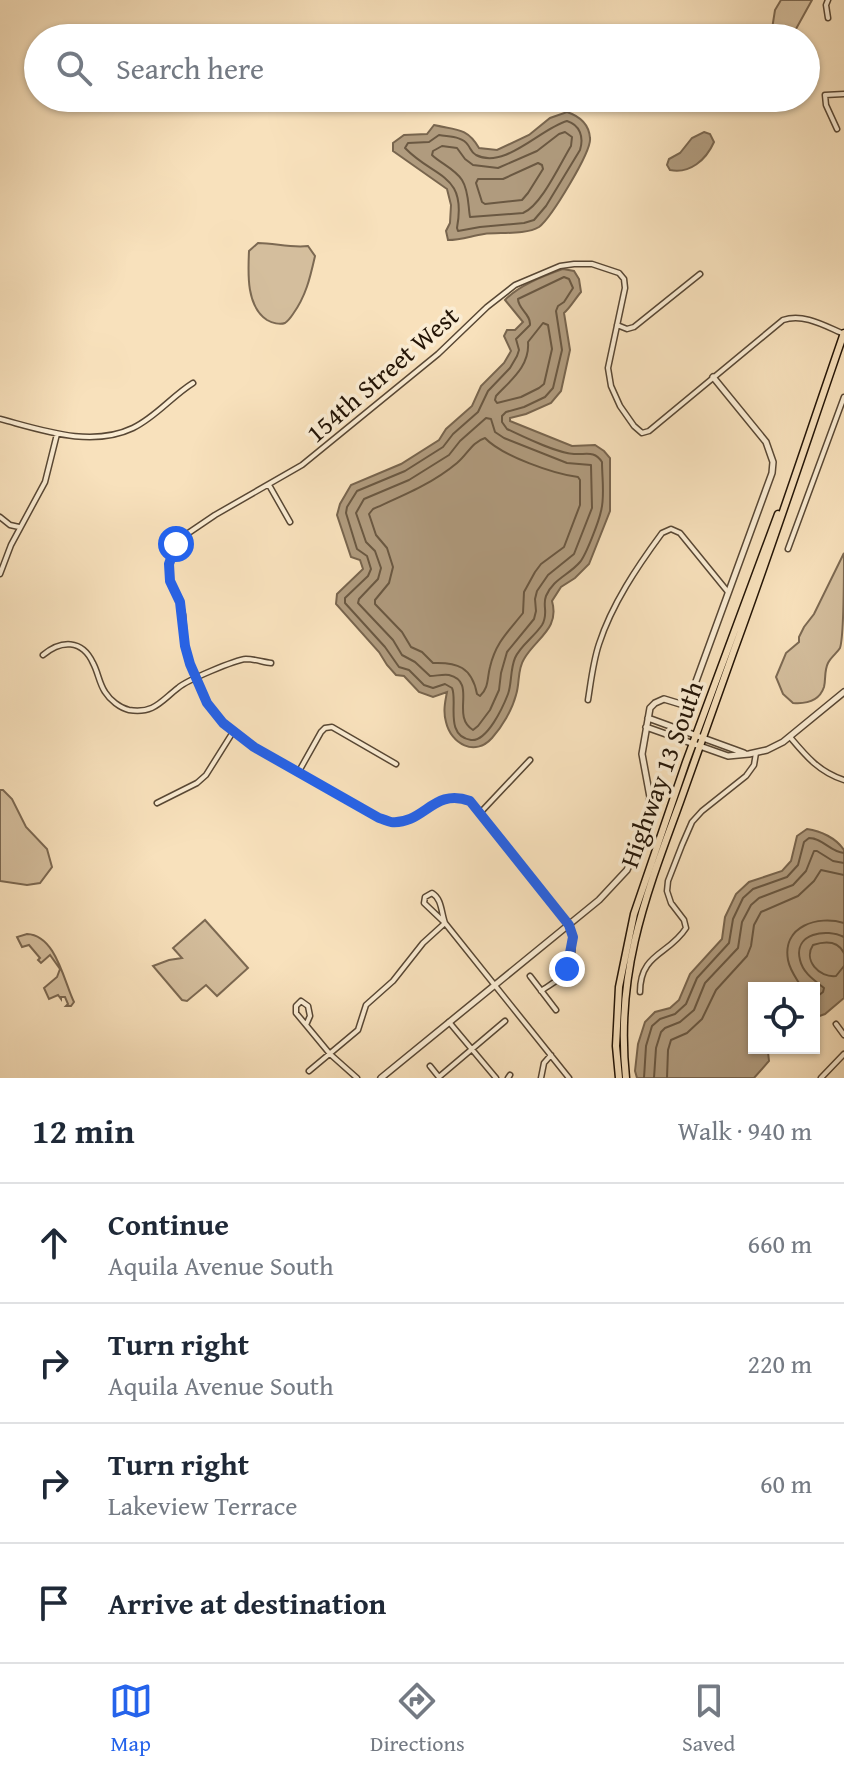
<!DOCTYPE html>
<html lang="en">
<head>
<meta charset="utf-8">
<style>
	:root { --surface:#fff; --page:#f2f2f3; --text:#1f2937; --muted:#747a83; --line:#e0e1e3; --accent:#2563eb }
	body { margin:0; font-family:"Gentium Book Plus",serif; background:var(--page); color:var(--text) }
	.controls { position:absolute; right:24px; bottom:24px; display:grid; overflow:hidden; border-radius:0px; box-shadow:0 2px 6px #0004 }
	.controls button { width:72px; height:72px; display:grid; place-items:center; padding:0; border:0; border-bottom:2px solid var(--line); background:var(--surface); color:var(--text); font:40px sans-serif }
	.stop { position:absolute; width:24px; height:24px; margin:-18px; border:6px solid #2563eb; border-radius:50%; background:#fff }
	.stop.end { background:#2563eb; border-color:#fff; box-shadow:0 2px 8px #0008 }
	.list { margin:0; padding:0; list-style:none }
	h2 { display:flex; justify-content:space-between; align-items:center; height:104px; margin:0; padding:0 32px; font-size:34px }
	h2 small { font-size:26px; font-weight:400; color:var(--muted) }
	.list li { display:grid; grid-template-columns:52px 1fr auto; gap:24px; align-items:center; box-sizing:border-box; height:120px; padding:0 32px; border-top:2px solid var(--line) }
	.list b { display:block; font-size:30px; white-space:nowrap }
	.list p { margin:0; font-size:26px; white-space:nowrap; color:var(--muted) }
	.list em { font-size:26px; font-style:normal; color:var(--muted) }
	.icon { flex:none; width:44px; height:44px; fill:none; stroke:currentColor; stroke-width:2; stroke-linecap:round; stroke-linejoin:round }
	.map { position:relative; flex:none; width:844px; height:1078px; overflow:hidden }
	.search { position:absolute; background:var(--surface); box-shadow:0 2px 6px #0004; left:24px; right:24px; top:24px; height:88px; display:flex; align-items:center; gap:20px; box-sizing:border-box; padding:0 28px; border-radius:44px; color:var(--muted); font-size:30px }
	.sheet { height:584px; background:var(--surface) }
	nav { display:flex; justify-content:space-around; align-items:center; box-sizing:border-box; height:112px; border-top:2px solid var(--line); background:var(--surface); font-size:22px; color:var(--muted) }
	nav a { display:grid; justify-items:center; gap:4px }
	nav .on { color:var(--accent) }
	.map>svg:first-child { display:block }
	.green { fill:#d4be9d; stroke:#7c6952; stroke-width:2 }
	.water { fill:#b09b7e; stroke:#78654e; stroke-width:2 }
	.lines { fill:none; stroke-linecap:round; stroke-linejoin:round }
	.shore { stroke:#6a5842; stroke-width:2 }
	.minor-casing { stroke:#584734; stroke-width:7 }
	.tertiary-casing { stroke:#584734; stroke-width:8 }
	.primary-casing { stroke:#231406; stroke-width:9 }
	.minor { stroke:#faecd3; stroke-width:4 }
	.tertiary { stroke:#faecd3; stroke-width:5 }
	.primary { stroke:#f8e1bc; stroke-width:6 }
	.route { stroke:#2563eb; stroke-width:10 }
	.labels { text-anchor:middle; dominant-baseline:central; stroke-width:7; stroke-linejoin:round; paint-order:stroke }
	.street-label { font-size:26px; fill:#231406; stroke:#faecd3 }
</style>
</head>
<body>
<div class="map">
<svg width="844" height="1078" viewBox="0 0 844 1078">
	<rect width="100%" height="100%" fill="#f8e1bc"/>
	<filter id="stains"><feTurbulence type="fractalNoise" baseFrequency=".0025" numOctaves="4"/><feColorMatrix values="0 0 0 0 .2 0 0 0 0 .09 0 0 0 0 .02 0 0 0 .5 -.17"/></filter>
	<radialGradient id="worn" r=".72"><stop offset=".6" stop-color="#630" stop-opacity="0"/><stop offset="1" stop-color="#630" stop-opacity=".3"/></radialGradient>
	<!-- green -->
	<path class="green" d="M 781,0 L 812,0 L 791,38 L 765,38 L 772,29 L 775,10 Z
		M 258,243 C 275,243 290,248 308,246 L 315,256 C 310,278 306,296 293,314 C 291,317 288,321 285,323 C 280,325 272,323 267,320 C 246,306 248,273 249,251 Z
		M 844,553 C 844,571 844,636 840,648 C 837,653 831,657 828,663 C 824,671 826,679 824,687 C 819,702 806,704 793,703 L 783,694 L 776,677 L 786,653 L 799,642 L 799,637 L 804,627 L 814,614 Z
		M 0,790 L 3,790 L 12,799 L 26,827 L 47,849 L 52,867 L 40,883 L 27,885 L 0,881 Z
		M 205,920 L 248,968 L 217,996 L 206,985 L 187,1001 L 182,1000 L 153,966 L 169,960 L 182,958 L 173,948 Z
		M 27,934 C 56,935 64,982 74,1002 L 71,1006 L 66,1006 L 68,1004 L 65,997 L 61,997 L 61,999 L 58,995 L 49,999 L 44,988 L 57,977 L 60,969 L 50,955 L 41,963 L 38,960 L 40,958 L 29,945 L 22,947 L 17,937 Z"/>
	<!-- water -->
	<path class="water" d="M 567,112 C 579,116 589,124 590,138 C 592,151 551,218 539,227 C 526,235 499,232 484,234 C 471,236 461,240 448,240 L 446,231 L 450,223 L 451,205 L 447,189 L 393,151 L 393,143 L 404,135 L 427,134 L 434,125 C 455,130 467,127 479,148 L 497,150 L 529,135 L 550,118 Z
		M 704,132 L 710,134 L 714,142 C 706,160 690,174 670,170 L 667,165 L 669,159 L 680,153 L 692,138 Z
		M 563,269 L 574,271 L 579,279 L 581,292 C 575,299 570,308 564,313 L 570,350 L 561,391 L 551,403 L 526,414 L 510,418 L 510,421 L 572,446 L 595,445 L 604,451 L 610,458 L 610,511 L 589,564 L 575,578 L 561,587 L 552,601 C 560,629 536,638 524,659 C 517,670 520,683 516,695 C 512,710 502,727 492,738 C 475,757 451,744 446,722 C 443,712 445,702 447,692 L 433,697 L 419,692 L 404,676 L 396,675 L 387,665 L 379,652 L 336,604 L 337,594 L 363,569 L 360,560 L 351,557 L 337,515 L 340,504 L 351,485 L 401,464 L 439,440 L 446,429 L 472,406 L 481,386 L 504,363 L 511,351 L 504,336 L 507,330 L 515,330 L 523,322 L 505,300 C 519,285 544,276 563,269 Z
		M 807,829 C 821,831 836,838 844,850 L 844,998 L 825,1014 L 814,1018 L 814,988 L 754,988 L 754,1023 L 751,1028 L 754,1035 L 754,1048 L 764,1048 L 768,1052 L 769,1061 L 754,1078 L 637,1078 L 635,1071 L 638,1044 L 645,1022 L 655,1012 L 670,1008 L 679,1000 L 690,974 L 722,939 L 725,917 L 736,894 L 749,882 L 782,871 L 791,861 L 797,836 Z"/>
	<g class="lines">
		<!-- shore -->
		<path class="shore" d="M 567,121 C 580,125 584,137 580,150 L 546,206 L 534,220 L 524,223 L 480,227 L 458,231 L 457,228 C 467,173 435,179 405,148 L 408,143 L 429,142 L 439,135 C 449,137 462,136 468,145 C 471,149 471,152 476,155 C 505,170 541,128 567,121 Z
			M 565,132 L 572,137 L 571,146 C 560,164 541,206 523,213 L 470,217 C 468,206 469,191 462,180 C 455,169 440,163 432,155 L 433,151 L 442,146 L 457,148 L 465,159 L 473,165 L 498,168 L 537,151 L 559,134 Z
			M 538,163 L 542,165 L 543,169 L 528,193 L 522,200 L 485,204 L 482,202 L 476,183 L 478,179 L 503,179 Z
			M 564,277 L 569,279 L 573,288 L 564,302 L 558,306 L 556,311 L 562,350 L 553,388 L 545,397 L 524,407 L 506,412 L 502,416 L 502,422 L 507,429 C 524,437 556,453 574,454 C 586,455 594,450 602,462 C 602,478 605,497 601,511 C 599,521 586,555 580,562 C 569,575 553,579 546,596 C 542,606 549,613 542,625 C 534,637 520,646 515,658 C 510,670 512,683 508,694 C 503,707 487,742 471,740 C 444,736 458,701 452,688 L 445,684 L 433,688 L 424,685 L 409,670 L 399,667 L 385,647 L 345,603 L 345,598 L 368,576 L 371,569 L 367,556 L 357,549 L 346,513 L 347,507 L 357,491 L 405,471 L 443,447 L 453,434 L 478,412 L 488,391 L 510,368 L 517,356 L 519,350 L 516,339 L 530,325 C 531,314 518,309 518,299 Z
			M 543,323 L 548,325 L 552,349 L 544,384 L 539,388 L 521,397 L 497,403 L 495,400 L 496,396 C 511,380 530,366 528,342 Z
			M 486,418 L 491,419 L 495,432 L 504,438 L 567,463 L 591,465 L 592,508 L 574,554 L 548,575 L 537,591 L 535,599 L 536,611 L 534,619 L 507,652 L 501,673 L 499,690 L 490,710 L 478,726 L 473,730 C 450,716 478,682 449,675 C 443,674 436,676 430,676 L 415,662 L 402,655 L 393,640 L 358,603 L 359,599 L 378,579 L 381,568 L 375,551 L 366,542 L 356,513 L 364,499 L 409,480 L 449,455 L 460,441 Z
			M 485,438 C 502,456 554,474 578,477 L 580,480 L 580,505 L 564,547 L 541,564 L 535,572 L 524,592 L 523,613 C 508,632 496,642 490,667 C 487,678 489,688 480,696 L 477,694 C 472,667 457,662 433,663 L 422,652 L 411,647 L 402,632 L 375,604 L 375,600 L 389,583 L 393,567 L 387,548 L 376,535 L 369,514 L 373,509 C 402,496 432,484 457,463 C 467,455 472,442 485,438 Z
			M 844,953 C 838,941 825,941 813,945 C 803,960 819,978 836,976 L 844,966
			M 802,988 C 797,979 790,971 788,960 C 782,926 818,915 844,923
			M 814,999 L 823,992 L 824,988 C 814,980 803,973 800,960 C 793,933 827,928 844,937
			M 644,1078 L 646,1046 L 652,1026 L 660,1019 L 675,1014 L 686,1004 L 697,978 L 729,943 L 733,919 L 743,898 L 753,889 L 787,877 L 798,865 L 804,842 L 809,838 C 823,838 830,852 844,853
			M 654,1078 L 656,1048 L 661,1032 L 665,1028 L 680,1022 L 694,1010 L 705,983 L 738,948 L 742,922 L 751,905 L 759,898 L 793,885 L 806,871 L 814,851 L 817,851 L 833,861 L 844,863
			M 667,1078 L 668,1050 L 671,1040 L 687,1033 L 702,1019 L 716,990 L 747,956 L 751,946 L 754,925 L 761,912 L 798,896 L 814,881 L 821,870 L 844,875"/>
		<!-- minor casing -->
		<g class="minor-casing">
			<path id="minor" d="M 828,0 L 826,5 L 828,18
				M 837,129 L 826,105 L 825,95 L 844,94
				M 617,325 L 627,329 L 634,327 L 700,274
				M 0,419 C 42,430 91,448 133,428 C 156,417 172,396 193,383
				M 269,485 L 290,522
				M 0,517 L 10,525 L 19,527
				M 788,549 L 844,397
				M 0,574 L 11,545 L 45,482 L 57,434
				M 43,655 C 61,640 82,639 93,663 C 98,672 99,683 105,692 C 110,700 120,708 129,710 C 154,714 161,701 178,688 C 187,680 235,660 246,659 C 254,659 263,662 271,663
				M 588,700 C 591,681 593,662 599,644 C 612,604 637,567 662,533 L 671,529 L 680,533 L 728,592
				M 790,737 C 806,756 819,772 844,780
				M 298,773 L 321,732 L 325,728 L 332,727 L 396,764
				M 157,803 L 197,783 L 206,775 L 233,732
				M 480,813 L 530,760
				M 445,923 C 441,912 442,899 432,893 L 425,897 L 424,903 L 445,923 L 569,1078
				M 530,976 L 556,1010
				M 541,991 C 549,985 562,979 567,970 C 574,958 574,937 569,925 L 470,801 C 433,787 424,825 391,822 C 387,821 383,819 379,818 L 254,747 L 223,723 L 207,703 L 190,664 L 185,646 L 183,615 L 180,602 L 170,581 L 169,564 L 176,544 L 184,536 L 215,515 L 302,465 L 438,354 L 487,307 L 515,285 L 560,266 L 574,264 L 592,264 L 619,273 L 624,279 L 625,288 L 608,368 L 611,386 L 620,406 L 634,426 L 642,433 L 649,431 L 783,320 C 804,313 825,326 844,334
				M 640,992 C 640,953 669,955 686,928 L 684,920 L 671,903 L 667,891 L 668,881 L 682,845 L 692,822 L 702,811 L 746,776 L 754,765 L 756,753
				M 449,1022 L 496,1078
				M 836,1024 L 844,1035
				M 306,1025 L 296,1013 L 296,1006 L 301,1001 L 308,1006 L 310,1016 L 306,1025 L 330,1054 L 357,1078
				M 430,1066 L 438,1076
				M 309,1071 L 358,1030 L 366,1005 L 393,981 L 423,943 L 445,923
				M 439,1077 L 505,1021
				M 508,1078 L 510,1075
				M 541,1078 L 544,1063 L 551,1055
				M 821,1078 L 844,1054"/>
		</g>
		<!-- tertiary casing -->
		<g class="tertiary-casing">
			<path id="tertiary" d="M 648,718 L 744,753
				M 646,727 L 728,756 L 749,754 L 767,750 L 783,742 L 844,692
				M 381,1078 L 599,900 L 627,870 L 642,834 L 648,811 L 650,797 L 642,754 L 650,708 L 655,703 L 664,699 L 687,706 L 772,473 L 773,462 L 766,442 L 713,377"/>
		</g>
		<!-- primary casing -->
		<g class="primary-casing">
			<path id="primary" d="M 619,1078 L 616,1046 L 619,987 L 634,914 L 686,762 L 778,514
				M 626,1078 C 615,974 645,897 680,802 C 698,752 715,703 733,653 C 772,547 807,440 844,333"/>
		</g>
		<!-- minor -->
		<use href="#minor" class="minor"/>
		<!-- tertiary -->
		<use href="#tertiary" class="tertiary"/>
		<!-- primary -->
		<use href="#primary" class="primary"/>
	</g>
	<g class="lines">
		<!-- route -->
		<path class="route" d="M 176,544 L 169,564 L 170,581 L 180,602 L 185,646 L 190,664 L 207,703 L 223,723 L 254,747 L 379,818 C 383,819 387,821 391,822 C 424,825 433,787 470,801 L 569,925 L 573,937 L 567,969"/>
	</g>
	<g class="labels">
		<!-- street labels -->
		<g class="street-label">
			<text transform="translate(382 374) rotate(-41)">154th Street West</text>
			<text transform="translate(661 774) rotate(-70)">Highway 13 South</text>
		</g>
	</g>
	<rect width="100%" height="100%" filter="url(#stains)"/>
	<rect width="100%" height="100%" fill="url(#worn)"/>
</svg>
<div class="controls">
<button><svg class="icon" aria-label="locate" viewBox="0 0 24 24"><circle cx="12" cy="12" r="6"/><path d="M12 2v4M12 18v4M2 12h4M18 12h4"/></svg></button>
</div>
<div class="stop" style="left:176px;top:544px"></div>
<div class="stop end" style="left:567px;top:969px"></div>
<div class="search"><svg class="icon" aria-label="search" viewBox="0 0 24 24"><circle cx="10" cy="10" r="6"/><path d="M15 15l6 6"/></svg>Search here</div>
</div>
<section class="sheet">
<h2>12 min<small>Walk · 940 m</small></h2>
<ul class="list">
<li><svg class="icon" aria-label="ahead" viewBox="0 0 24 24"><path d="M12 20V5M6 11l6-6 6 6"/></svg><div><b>Continue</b><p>Aquila Avenue South</p></div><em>660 m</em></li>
<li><svg class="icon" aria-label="right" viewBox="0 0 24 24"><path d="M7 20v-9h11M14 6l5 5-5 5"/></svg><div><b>Turn right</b><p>Aquila Avenue South</p></div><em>220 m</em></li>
<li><svg class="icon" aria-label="right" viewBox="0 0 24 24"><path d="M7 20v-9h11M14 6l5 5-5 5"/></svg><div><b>Turn right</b><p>Lakeview Terrace</p></div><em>60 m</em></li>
<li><svg class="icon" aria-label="arrive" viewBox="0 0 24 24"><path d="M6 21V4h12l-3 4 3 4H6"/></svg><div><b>Arrive at destination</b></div></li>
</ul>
</section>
<nav>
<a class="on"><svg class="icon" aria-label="map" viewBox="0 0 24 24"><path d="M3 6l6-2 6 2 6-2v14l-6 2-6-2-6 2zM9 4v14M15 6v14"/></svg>Map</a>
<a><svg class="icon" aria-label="directions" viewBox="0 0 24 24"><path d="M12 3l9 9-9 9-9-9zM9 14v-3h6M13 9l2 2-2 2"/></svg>Directions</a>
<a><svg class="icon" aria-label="saved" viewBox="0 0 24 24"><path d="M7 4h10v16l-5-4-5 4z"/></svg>Saved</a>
</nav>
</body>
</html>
